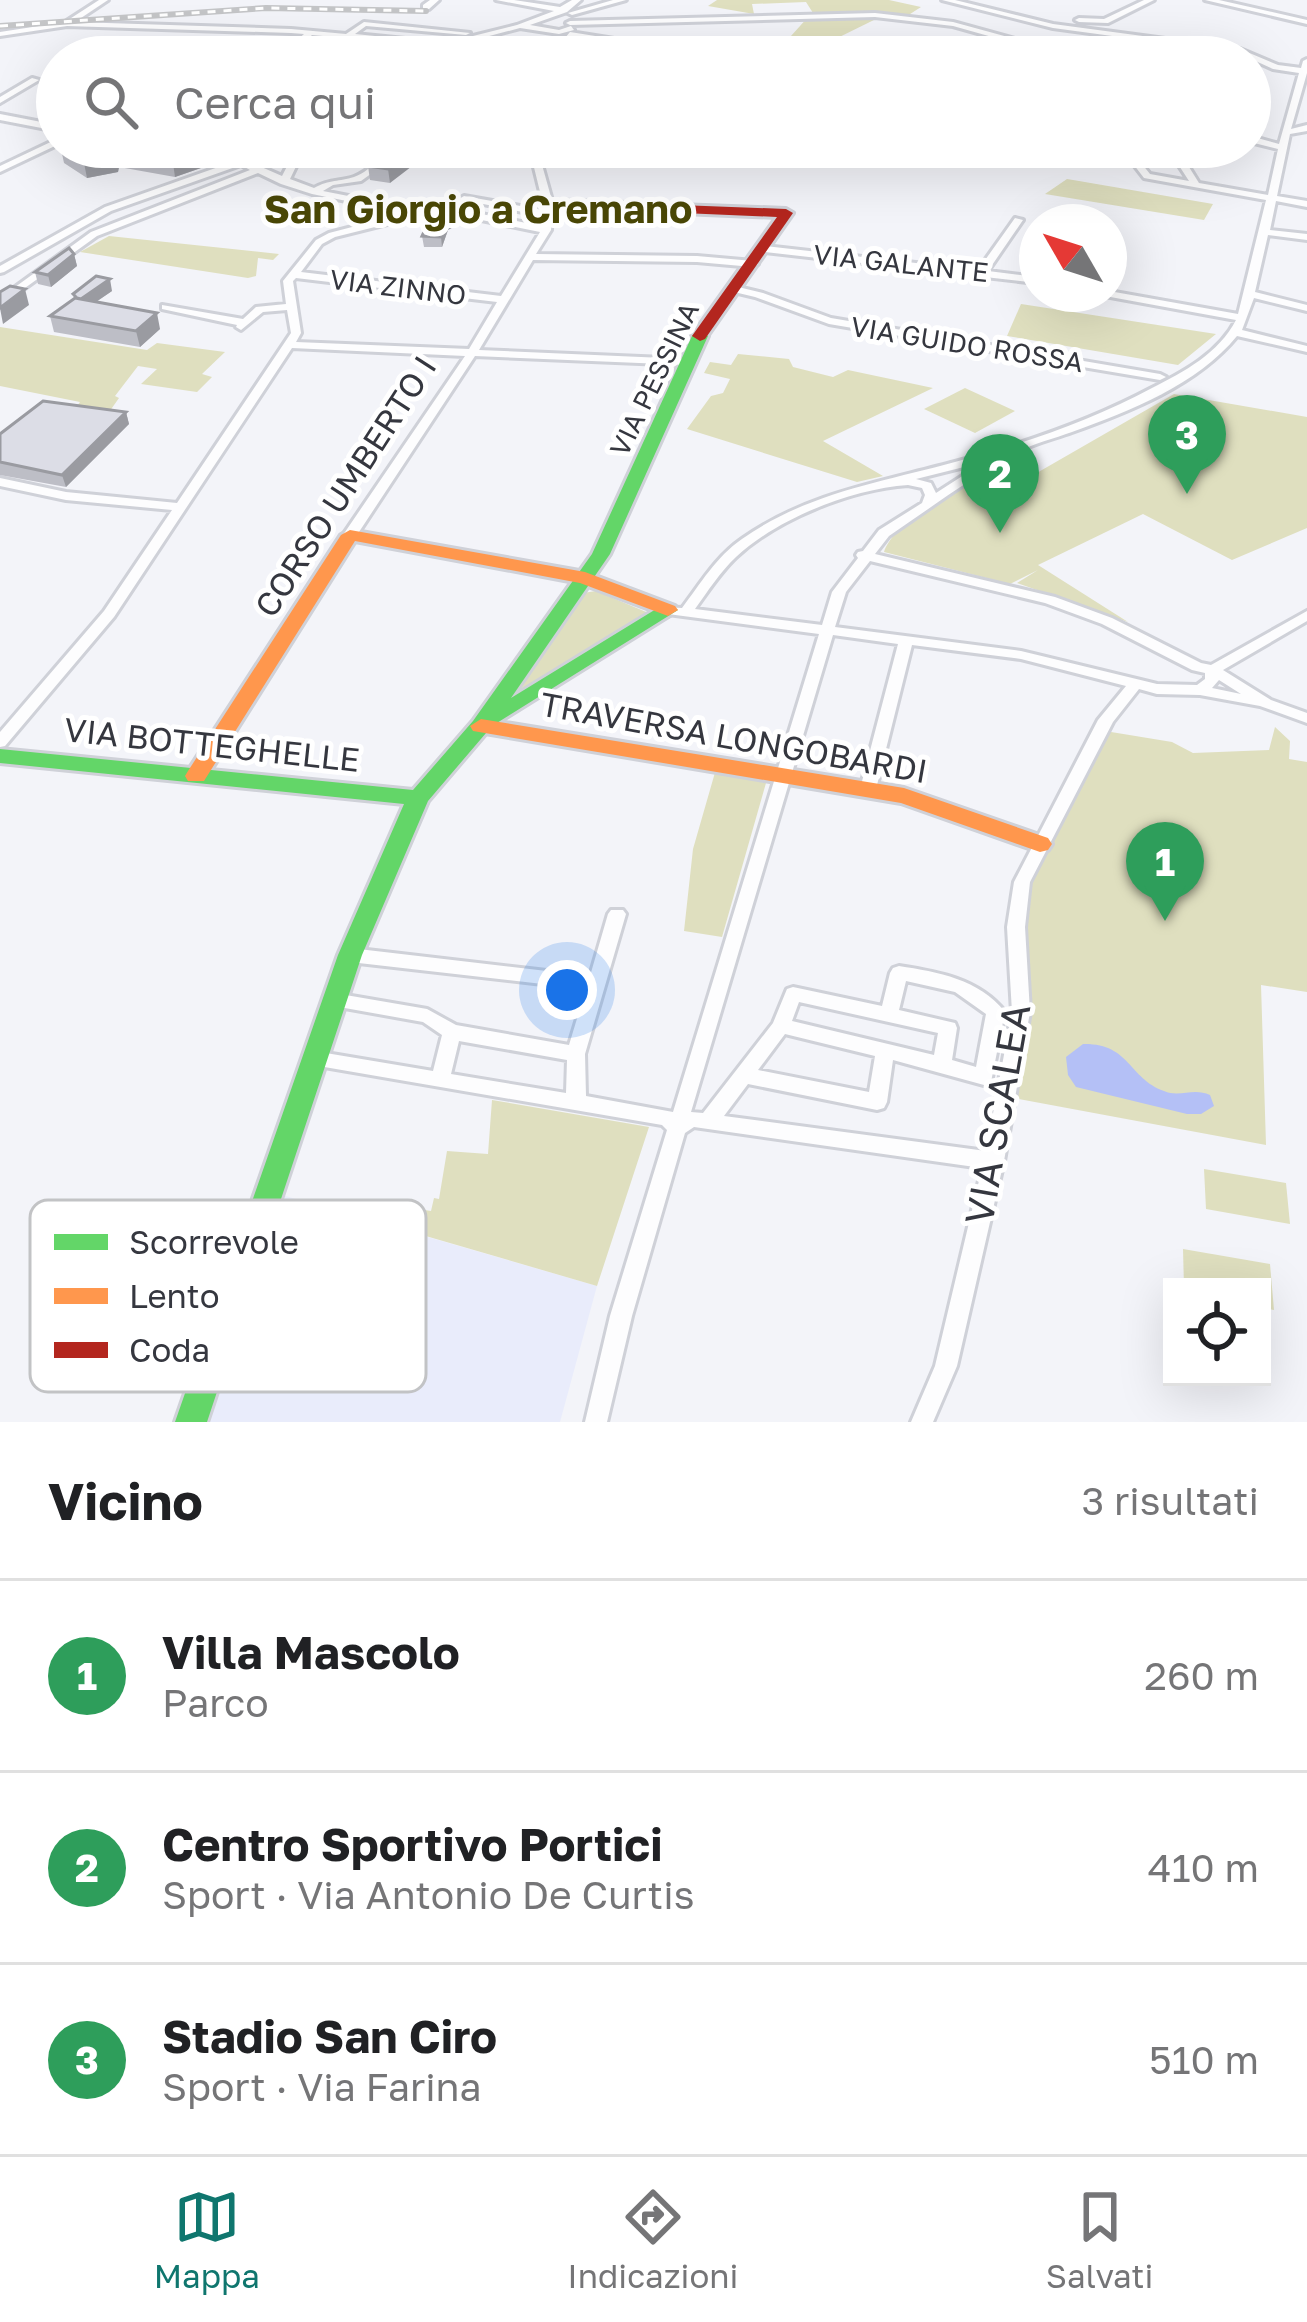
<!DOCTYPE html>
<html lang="it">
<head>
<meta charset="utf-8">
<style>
	:root { --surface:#fff; --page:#f2f2f2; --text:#202124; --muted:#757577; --line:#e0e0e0; --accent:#0f766e }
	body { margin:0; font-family:"Golos Text",sans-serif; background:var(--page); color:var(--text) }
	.controls { position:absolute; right:36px; bottom:36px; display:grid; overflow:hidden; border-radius:0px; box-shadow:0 12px 48px #0002 }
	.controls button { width:108px; height:108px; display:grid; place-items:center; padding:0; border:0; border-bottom:3px solid var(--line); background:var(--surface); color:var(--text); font:60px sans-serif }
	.compass { position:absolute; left:1019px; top:204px; width:108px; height:108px; border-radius:50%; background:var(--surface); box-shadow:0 12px 48px #0002; rotate:309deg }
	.you { position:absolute; left:567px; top:990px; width:42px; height:42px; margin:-30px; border:9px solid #fff; border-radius:50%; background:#1a73e8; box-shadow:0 0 0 18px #1a73e833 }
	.badge { display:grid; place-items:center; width:78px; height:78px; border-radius:50%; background:var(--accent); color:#fff; font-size:39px; font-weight:700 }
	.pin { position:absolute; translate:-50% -99px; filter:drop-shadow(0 3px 6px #0008) }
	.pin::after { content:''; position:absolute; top:63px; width:42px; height:36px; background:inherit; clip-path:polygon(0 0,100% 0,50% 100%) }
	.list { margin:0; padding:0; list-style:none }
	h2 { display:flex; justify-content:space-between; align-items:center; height:156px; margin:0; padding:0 48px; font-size:51px }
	h2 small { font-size:39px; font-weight:400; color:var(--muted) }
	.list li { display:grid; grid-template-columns:78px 1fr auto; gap:36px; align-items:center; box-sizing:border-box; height:192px; padding:0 48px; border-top:3px solid var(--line) }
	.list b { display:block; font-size:45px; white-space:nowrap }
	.list p { margin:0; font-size:39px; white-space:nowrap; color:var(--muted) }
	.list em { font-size:39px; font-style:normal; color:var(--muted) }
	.icon { flex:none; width:66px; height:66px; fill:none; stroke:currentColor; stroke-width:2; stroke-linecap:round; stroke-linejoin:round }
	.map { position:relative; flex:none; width:1307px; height:1422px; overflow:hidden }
	.search { position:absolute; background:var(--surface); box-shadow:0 12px 48px #0002; left:36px; right:36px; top:36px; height:132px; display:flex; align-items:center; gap:30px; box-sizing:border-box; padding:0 42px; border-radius:66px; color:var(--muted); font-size:45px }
	.sheet { height:732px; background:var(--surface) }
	nav { display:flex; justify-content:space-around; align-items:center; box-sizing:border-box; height:168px; border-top:3px solid var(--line); background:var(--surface); font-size:33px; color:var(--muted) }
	nav a { display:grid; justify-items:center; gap:6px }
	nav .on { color:var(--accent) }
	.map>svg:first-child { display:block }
	.built { fill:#e9ecfb }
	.green { fill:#dfdfbf }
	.water { fill:#b4c0f6 }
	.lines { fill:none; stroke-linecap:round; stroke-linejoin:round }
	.street-casing { stroke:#cfd1d8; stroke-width:6 }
	.fast-casing { stroke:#cfd1d8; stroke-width:6 }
	.slow-casing { stroke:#cfd1d8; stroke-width:6 }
	.jam-casing { stroke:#cfd1d8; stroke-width:6 }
	.street { fill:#fdfdfe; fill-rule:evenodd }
	.fast { fill:#63d668; fill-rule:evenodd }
	.slow { fill:#ff974d; fill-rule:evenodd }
	.jam { fill:#b3261e; fill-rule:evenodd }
	.rail-casing { stroke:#c4c5c7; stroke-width:6 }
	.rail { stroke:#fff; stroke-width:3; stroke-dasharray:8; stroke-linecap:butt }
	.wall { fill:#bdbec6 }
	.shaded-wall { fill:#9a9ba1 }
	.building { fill:#dcdde6; stroke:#9a9ba1; stroke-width:3 }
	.labels { text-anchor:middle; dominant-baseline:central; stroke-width:10; stroke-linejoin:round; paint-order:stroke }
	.far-street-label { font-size:27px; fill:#35373f; stroke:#fff }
	.street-label { font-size:33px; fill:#35373f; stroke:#fff }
	.far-district-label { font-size:39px; font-weight:bold; fill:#4a4706; stroke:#fff }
	.near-street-label { font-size:39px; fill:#35373f; stroke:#fff }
	.key { fill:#fff; stroke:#c2c3c5; stroke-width:3 }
	.key-label { font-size:33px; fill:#35373f }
</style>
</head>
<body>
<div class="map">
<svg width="1307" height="1422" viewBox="0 0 1307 1422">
	<rect width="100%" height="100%" fill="#f3f4f9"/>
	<!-- built -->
	<path class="built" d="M 282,1195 L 597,1286 L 560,1422 L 206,1422 Z"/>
	<!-- green -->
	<path class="green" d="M 717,0 L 889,0 L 921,7 L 907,16 L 813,13 L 806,2 L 752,4 L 754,14 L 708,6 Z
		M 809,16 L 878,18 L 813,50 L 782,46 Z
		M 1067,179 L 1079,181 L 1213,204 L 1204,220 L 1045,194 Z
		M 109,236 L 279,254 L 273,260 L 258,258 L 256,276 L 248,278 L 80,252 Z
		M 1021,304 L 1216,334 L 1178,365 L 1007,336 Z
		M 0,327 L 147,350 L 157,343 L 225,352 L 202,374 L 212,377 L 197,392 L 141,384 L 157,369 L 138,366 L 115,396 L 119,398 L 107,415 L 74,410 L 80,402 L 0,386 Z
		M 738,354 L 789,359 L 793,367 L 833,377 L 848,370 L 933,388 L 823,441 L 883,476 L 857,482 L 687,429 L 711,396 L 723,393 L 730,379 L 704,373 L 710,362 L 731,365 Z
		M 965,388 L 1015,411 L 975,433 L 924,409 Z
		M 1174,394 L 1307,417 L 1307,528 L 1232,560 L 1143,514 L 1038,565 L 1128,622 L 1017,583 L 1038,570 L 1010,584 L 884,552 C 895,516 998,454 1035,474 Z
		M 596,591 L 651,614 L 508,701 L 583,593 Z
		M 1275,727 L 1290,741 L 1289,759 L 1307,762 L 1307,992 L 1261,985 L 1266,1145 L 1013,1098 L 1029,1016 L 1022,942 L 1027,881 L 1105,731 L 1172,742 L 1193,753 L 1269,750 Z
		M 716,769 L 766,783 L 722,937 L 684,931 L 693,849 Z
		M 492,1100 L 649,1127 L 597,1286 L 412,1232 L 418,1209 L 431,1211 L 434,1198 L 439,1199 L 447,1151 L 488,1154 Z
		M 1204,1169 L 1286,1183 L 1290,1224 L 1206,1209 Z
		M 1183,1249 L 1270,1264 L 1274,1310 L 1262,1308 L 1262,1287 L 1184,1287 Z"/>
	<!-- water -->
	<path class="water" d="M 1083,1044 C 1130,1043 1128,1078 1164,1091 C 1180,1098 1193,1087 1210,1095 L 1214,1106 L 1201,1114 L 1187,1114 L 1076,1087 L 1068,1075 L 1066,1057 Z"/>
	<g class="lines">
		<!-- street casing -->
		<g class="street-casing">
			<path id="street" d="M 99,0 L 108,0 L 75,22 L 291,29 L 346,34 L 364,22 L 470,33 L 466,35 L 366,26 L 355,34 L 445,43 L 517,25 L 554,11 L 496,0 L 514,0 L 560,7 L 572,0 L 581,0 L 567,12 L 530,25 L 559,30 L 571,26 L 574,30 L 559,34 L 520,28 L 459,44 L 423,57 L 412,57 L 434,46 L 312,35 L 287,57 L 278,57 L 304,34 L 291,33 L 67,26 L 0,36 L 0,32 L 65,22 Z
				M 430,0 L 439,0 L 429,9 L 423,9 L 423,5 Z
				M 613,0 L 626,0 L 572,15 L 568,13 Z
				M 942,0 L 955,0 L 1053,24 L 1240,49 L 1278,65 L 1301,68 L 1303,61 L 1307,59 L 1307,73 L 1291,129 L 1307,125 L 1307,131 L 1290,134 L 1277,196 L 1307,201 L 1307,207 L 1276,201 L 1270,230 L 1307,234 L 1307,240 L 1268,235 L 1255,292 L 1307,305 L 1307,311 L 1254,298 L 1242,330 L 1307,346 L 1307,352 L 1237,336 C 1197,385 1130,411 1072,432 C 1053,439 1030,444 1012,455 C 969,479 929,509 889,536 L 875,554 L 1055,597 L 1112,618 L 1201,663 L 1211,665 L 1307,611 L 1307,621 L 1223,670 L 1271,700 L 1307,713 L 1307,723 L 1260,706 L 1200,695 L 1157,694 L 1139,689 L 1113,722 L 1030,882 L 1025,927 L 1030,1012 L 1004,1161 L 957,1366 L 933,1422 L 911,1422 L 935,1366 L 982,1168 L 694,1127 L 685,1133 L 632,1316 L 607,1422 L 585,1422 L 610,1316 L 667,1130 L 662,1125 L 307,1064 L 305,1059 L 307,1054 L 314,1051 L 433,1071 L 442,1035 L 423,1022 L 328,1005 L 325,1000 L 328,995 L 334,993 L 427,1009 L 456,1025 L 569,1045 L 586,989 L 350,962 L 344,960 L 341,955 L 344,950 L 350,948 L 590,976 L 608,914 L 611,910 L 623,910 L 626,914 L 585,1054 L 586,1096 L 673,1112 L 819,634 L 668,614 L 661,610 L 663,607 L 682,608 C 701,583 716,557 742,539 C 807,493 882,482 955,462 C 1023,444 1090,421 1152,388 C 1184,372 1219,353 1236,320 L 1105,296 L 1104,294 L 1109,294 L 1109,291 L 1238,314 L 1266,200 L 1144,178 L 1127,156 L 1134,154 L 1150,174 L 1189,181 L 1176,161 L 1184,159 L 1199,183 L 1268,195 L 1278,149 L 1250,142 L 1250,136 L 1279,144 L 1299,73 L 1273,69 L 1238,53 L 1053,28 ZM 984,462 L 936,493 L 931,483 L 916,479 ZM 908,485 L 922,488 L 925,495 L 922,503 L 879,530 L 863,551 L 858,552 L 856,555 L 858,558 L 832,592 L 822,625 L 695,609 C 708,591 720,572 736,557 C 778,518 852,489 908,485 ZM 870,561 L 1045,603 L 1102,624 L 1192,670 L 1205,673 L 1205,679 L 1197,685 L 1157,684 L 1021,651 L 835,627 L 846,592 ZM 833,635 L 898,644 L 860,789 L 868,794 L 876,789 L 912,645 L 1021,659 L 1126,686 L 1098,720 L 1014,882 L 1007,927 L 1012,1012 L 986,1151 L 724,1116 L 748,1084 L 877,1110 L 884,1108 L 887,1102 L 893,1060 L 984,1085 L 991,1082 L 1005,1012 C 979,979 938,972 899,966 L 893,968 L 890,973 L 882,1006 L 793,987 L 787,989 L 773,1023 L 703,1113 L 691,1112 ZM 1219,680 L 1241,694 L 1212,688 ZM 906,981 L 955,992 L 986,1014 L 976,1067 L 952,1060 L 957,1028 L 955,1023 L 899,1010 ZM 799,1002 L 938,1033 L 934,1055 L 792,1021 ZM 785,1034 L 875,1056 L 869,1092 L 758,1070 ZM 459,1041 L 567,1060 L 566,1093 L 451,1074 Z
				M 1144,0 L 1154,0 L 1108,23 L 1079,22 L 1075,20 L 1079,18 L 1104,19 Z
				M 1205,0 L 1219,0 L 1307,20 L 1307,24 Z
				M 875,13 L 953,22 L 1081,57 C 1060,57 1043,46 1022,45 C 1007,44 992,57 975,57 L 1010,42 L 953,26 L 875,17 L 570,25 L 566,23 L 570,21 Z
				M 570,32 L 715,55 L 719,57 L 700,57 L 575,37 L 557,57 L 549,57 Z
				M 32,78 L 39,80 L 0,103 L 0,97 Z
				M 0,114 L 57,125 L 57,131 L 0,120 Z
				M 57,139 L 57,145 L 0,172 L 0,166 Z
				M 239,147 L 247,147 L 249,156 L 275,147 L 287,147 L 250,162 L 282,176 L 295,151 L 291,147 L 301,147 L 304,150 L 290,179 L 314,188 C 330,179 339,182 354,177 C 374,170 386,147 408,147 L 361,181 L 333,185 L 323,191 L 419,210 L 457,209 L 541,226 L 542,216 L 459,199 L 464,196 L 543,210 L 543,204 L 529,147 L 537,147 L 553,204 L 551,230 L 536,254 L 697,256 L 753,261 L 758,264 L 753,267 L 697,262 L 533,260 L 479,350 L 687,359 L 693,362 L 687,365 L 475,356 L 357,535 L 350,539 L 343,535 L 465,356 L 292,348 L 114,617 L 5,746 L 0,747 L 0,732 L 104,611 L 172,510 L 66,500 L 0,486 L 0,478 L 66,492 L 177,503 L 291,333 L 287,310 L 263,312 L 241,330 L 236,327 L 237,325 L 162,309 L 162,305 L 243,319 L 256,307 L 286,304 L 283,281 L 316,240 L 329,233 L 406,213 L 312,194 L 281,184 L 258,173 L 97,236 L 0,306 L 0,298 L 91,232 L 250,170 L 241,165 L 111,211 L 4,272 L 0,273 L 0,266 L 105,207 L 241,159 ZM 457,215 L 540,232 L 501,296 L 301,272 L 322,244 L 335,237 L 419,216 ZM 296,278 L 497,302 L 469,349 L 296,342 L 301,333 L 293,281 Z
				M 1015,218 L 1023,220 L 988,271 L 1037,277 L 1037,283 L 765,252 L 760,249 L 765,246 L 978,270 Z
				M 734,286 L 763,293 L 831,318 L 1160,374 L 1166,377 L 1160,380 L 829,324 L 755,297 L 730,291 L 729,289 Z"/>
		</g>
		<!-- fast casing -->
		<g class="fast-casing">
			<path id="fast" d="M 700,331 L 708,336 L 610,554 L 511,698 L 661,606 L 668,604 L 678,610 L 492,726 L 428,801 L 362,955 L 207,1422 L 175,1422 L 338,955 L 404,804 L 0,763 L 0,749 L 413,790 L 473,721 L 592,554 L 692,336 Z"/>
		</g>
		<!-- slow casing -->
		<g class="slow-casing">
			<path id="slow" d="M 350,530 L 585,572 L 675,606 L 678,610 L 668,616 L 580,583 L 355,541 L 204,781 L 188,781 L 185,776 L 188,771 L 341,535 Z
				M 481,719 L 904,788 L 1048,838 L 1052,844 L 1048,850 L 1040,852 L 901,803 L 473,731 L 470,726 Z"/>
		</g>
		<!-- jam casing -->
		<g class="jam-casing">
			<path id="jam" d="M 548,200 L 786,209 L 793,213 L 705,339 L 700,341 L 692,336 L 777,217 L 543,207 L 543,201 Z"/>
		</g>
		<!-- street -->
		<use href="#street" class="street"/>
		<!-- fast -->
		<use href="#fast" class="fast"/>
		<!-- slow -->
		<use href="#slow" class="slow"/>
		<!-- jam -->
		<use href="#jam" class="jam"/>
		<!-- rail casing -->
		<g class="rail-casing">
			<path id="rail" d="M 0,26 L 266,8 L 426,11"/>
		</g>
		<!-- rail -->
		<use href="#rail" class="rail"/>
	</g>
	<!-- wall -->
	<path class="wall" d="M 395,147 L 390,183 L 370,180 L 368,166 Z
		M 61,149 L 221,161 L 175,177 L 119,167 L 118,172 L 87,178 L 64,163 Z
		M 464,221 L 448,230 L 442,247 L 424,247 L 422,236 Z
		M 74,254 L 77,266 L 51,287 L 38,284 L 35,272 Z
		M 112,291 L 96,302 L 160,329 L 140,347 L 54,332 L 50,316 L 74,298 L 73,294 Z
		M 126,412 L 129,424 L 66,487 L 0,475 L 0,434 Z"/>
	<!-- shaded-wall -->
	<path class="shaded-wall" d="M 218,147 L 221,161 L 175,177 L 173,163 Z
		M 417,147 L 437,147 L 390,183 L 388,169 Z
		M 116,152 L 119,167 L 118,172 L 87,178 L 84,163 Z
		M 463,211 L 464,221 L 448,230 L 442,247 L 441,237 L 447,220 Z
		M 74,254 L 77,266 L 51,287 L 48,275 Z
		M 110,279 L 112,291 L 81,312 L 78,301 Z
		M 25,289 L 29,305 L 3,324 L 0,308 Z
		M 157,313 L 160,329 L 140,347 L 136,331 Z
		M 126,412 L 129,424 L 66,487 L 62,475 Z"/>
	<!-- building -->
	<path class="building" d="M 64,147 L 218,147 L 173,163 L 116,152 L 115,158 L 84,163 L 61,149 Z
		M 395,147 L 417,147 L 388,169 L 368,166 Z
		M 434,210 L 463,211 L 447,220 L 441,237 L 422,236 Z
		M 69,248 L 74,254 L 48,275 L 35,272 Z
		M 96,276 L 110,279 L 81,299 L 77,298 L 73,294 Z
		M 10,286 L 25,289 L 0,308 L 0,292 Z
		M 75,298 L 157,313 L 136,331 L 50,316 Z
		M 43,401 L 126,412 L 62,475 L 0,462 L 0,434 Z"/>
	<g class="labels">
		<!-- far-street labels -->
		<g class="far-street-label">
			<text transform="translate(901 263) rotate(6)">VIA GALANTE</text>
			<text transform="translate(398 287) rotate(7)">VIA ZINNO</text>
			<text transform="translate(967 344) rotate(9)">VIA GUIDO ROSSA</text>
			<text transform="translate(654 379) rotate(-64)">VIA PESSINA</text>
		</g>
		<!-- street labels -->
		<g class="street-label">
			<text transform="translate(345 486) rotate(-57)">CORSO UMBERTO I</text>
			<text transform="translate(734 737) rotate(10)">TRAVERSA LONGOBARDI</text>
			<text transform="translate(212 744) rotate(6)">VIA BOTTEGHELLE</text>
		</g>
		<!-- far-district labels -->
		<g class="far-district-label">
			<text x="478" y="208">San Giorgio a Cremano</text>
		</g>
		<!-- near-street labels -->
		<g class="near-street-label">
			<text transform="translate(997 1114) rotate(-80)">VIA SCALEA</text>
		</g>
	</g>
	<!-- legend -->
	<rect x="30" y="1200" width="396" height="192" rx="18" class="key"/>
	<rect x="54" y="1234" width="54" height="16" fill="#63d668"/>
	<rect x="54" y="1288" width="54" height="16" fill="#ff974d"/>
	<rect x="54" y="1342" width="54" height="16" fill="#b3261e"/>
	<g class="key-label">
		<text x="129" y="1254">Scorrevole</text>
		<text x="129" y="1308">Lento</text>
		<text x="129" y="1362">Coda</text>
	</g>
</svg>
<div class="controls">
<button><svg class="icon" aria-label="locate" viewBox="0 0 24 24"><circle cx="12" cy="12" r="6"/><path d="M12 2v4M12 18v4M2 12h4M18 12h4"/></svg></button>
</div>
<svg class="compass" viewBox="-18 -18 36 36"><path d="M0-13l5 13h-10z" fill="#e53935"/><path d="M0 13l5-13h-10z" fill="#757577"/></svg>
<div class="you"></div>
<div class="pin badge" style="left:1165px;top:921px;background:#2e9e5b">1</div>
<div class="pin badge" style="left:1000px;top:533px;background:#2e9e5b">2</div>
<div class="pin badge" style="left:1187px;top:494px;background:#2e9e5b">3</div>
<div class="search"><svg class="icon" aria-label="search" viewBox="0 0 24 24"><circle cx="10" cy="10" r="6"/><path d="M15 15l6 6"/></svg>Cerca qui</div>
</div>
<section class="sheet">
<h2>Vicino<small>3 risultati</small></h2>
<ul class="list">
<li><span class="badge" style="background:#2e9e5b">1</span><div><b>Villa Mascolo</b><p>Parco</p></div><em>260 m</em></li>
<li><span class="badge" style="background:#2e9e5b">2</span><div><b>Centro Sportivo Portici</b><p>Sport · Via Antonio De Curtis</p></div><em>410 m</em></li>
<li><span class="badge" style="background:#2e9e5b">3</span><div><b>Stadio San Ciro</b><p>Sport · Via Farina</p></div><em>510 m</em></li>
</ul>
</section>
<nav>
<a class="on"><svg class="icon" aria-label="map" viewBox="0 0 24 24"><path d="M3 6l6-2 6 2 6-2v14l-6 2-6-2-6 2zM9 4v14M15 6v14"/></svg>Mappa</a>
<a><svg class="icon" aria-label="directions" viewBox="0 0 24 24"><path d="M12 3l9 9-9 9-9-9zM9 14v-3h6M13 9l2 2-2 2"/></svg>Indicazioni</a>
<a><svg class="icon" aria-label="saved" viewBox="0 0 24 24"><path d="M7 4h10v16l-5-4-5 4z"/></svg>Salvati</a>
</nav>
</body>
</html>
